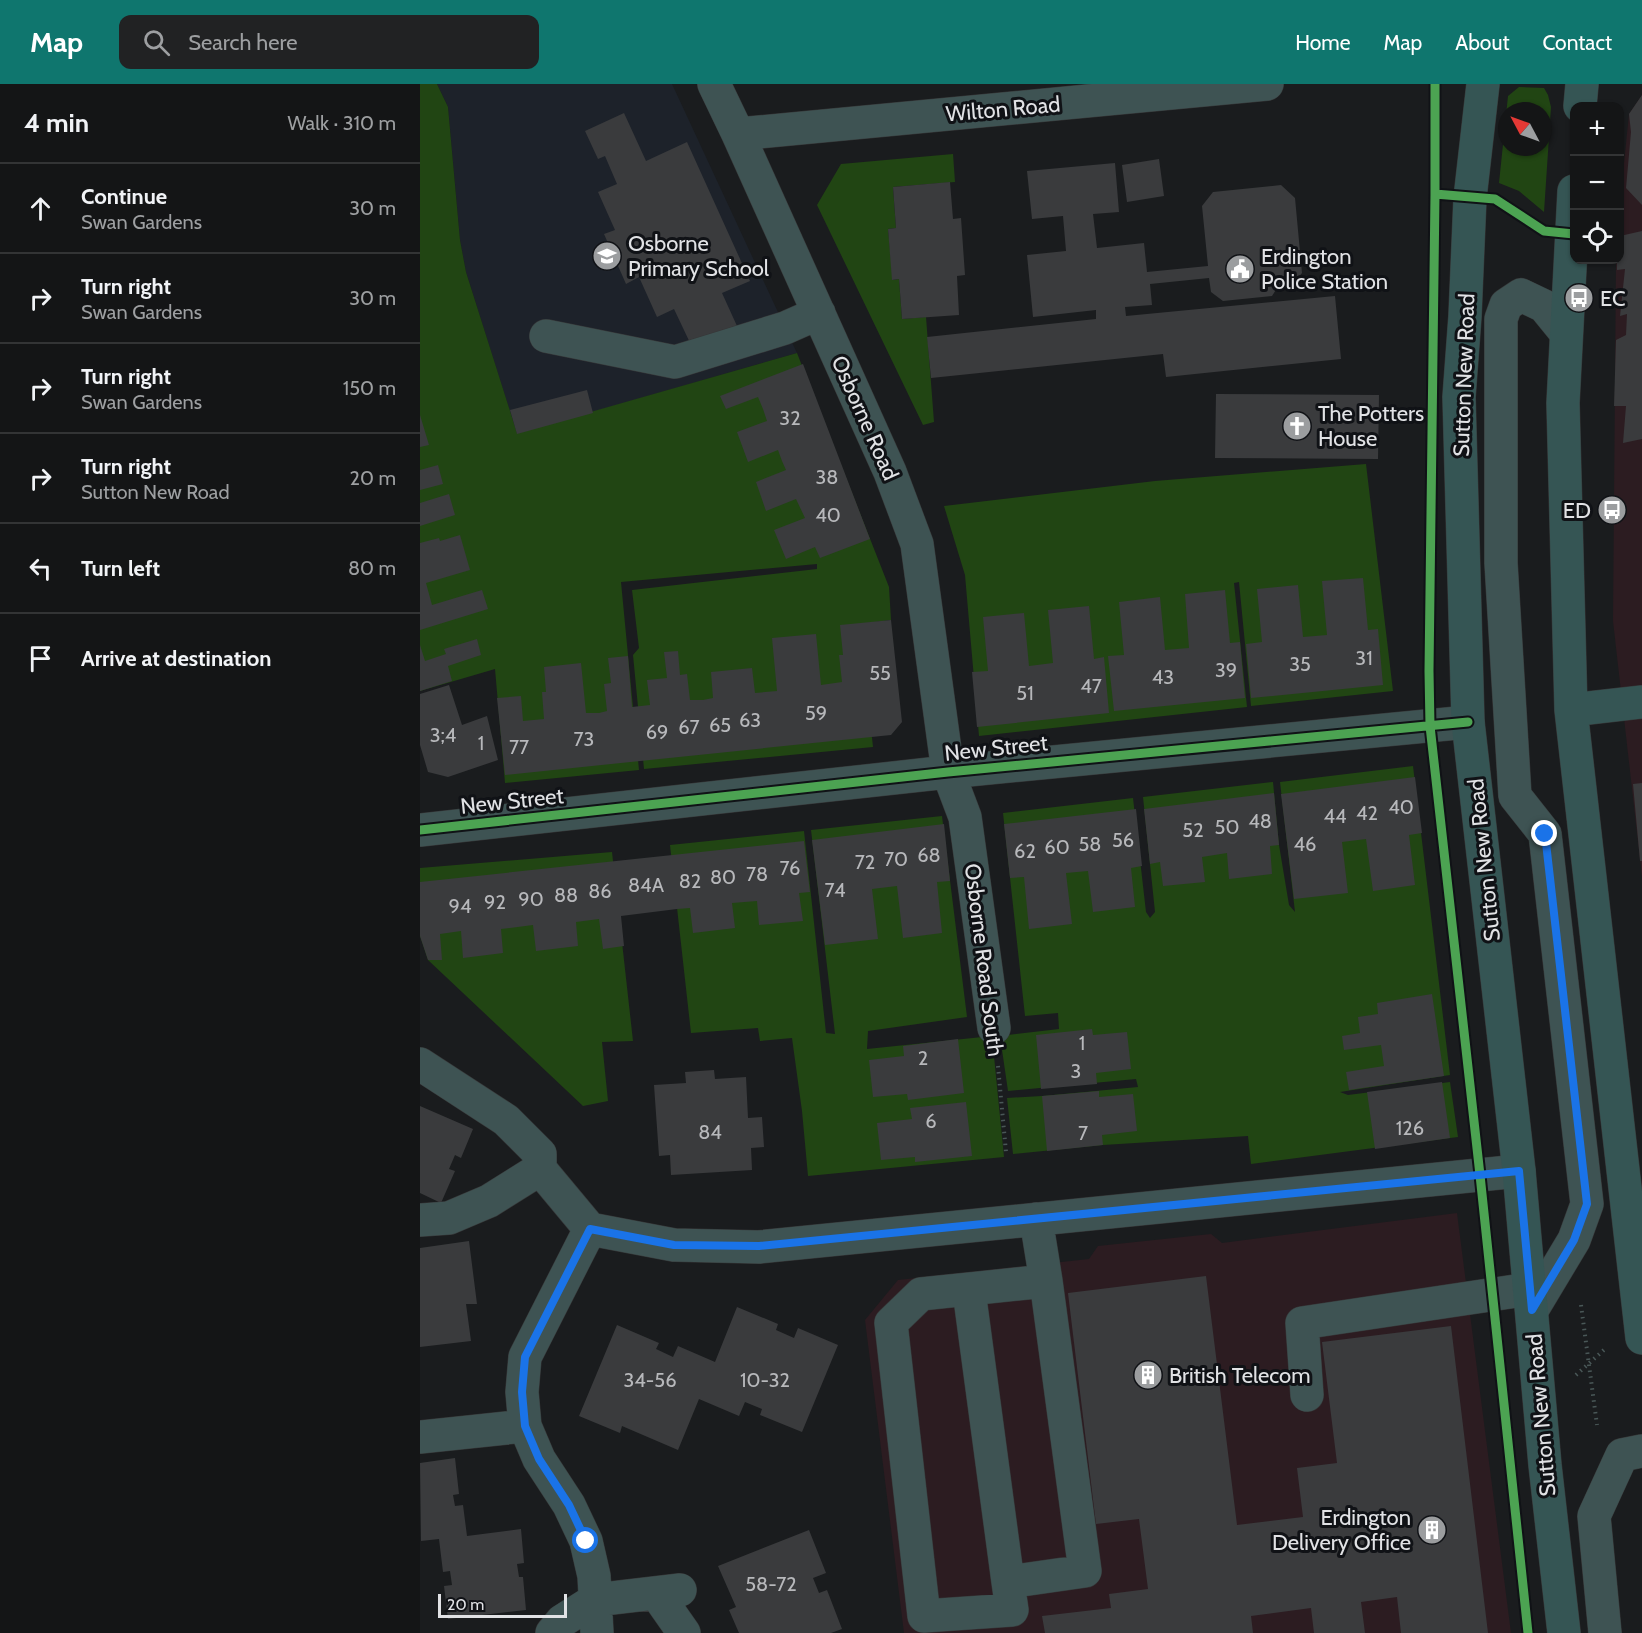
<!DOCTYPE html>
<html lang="en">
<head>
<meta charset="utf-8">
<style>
	:root { --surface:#141516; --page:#212223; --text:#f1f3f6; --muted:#9d9fa1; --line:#333435; --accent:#0f766e }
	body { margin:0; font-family:Cabin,sans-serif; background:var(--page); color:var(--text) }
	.controls { position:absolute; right:18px; top:18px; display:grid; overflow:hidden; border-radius:12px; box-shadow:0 2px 4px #0004 }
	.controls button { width:54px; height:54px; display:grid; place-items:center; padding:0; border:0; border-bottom:2px solid var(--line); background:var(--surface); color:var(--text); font:30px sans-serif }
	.compass { position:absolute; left:1078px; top:18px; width:54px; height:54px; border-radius:50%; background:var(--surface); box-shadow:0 2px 4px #0004; rotate:311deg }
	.scale { position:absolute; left:18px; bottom:15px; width:129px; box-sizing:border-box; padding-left:6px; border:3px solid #e1e2e5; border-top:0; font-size:16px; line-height:21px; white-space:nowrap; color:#e1e2e5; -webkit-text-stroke:4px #101216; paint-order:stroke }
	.stop { position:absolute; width:18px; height:18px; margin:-14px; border:4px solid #1a73e8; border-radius:50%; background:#fff }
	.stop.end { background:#1a73e8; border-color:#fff; box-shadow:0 2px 6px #0008 }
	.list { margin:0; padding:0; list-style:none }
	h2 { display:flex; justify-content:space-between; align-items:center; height:78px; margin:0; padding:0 24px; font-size:26px }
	h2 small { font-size:20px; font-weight:400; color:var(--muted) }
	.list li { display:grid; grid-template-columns:39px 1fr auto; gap:18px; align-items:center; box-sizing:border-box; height:90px; padding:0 24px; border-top:2px solid var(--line) }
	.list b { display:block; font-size:22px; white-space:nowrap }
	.list p { margin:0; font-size:20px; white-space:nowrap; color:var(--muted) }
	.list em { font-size:20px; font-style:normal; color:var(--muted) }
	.icon { flex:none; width:33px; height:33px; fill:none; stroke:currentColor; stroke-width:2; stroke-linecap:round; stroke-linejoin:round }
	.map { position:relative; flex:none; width:1222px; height:1549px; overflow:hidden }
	header { display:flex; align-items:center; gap:36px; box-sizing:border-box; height:84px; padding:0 30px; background:var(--accent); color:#fff }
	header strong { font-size:28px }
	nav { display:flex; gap:33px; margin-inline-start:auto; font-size:21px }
	.search { width:420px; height:54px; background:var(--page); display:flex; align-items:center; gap:15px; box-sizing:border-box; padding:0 21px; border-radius:12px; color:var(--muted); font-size:22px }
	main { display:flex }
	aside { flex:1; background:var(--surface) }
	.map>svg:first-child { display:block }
	.commercial { fill:#2c1c21 }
	.built { fill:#1d222a }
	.green { fill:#214513; fill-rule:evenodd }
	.building { fill:#3a3b3d }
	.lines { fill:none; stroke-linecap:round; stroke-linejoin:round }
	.minor-casing { stroke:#373839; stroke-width:34 }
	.major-casing { stroke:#373839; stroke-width:34 }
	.path { stroke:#495757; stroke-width:4; stroke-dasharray:1.5 4.5; stroke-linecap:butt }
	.minor { stroke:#3e5353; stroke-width:33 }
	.major { stroke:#355554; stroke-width:33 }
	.cycleway-casing { stroke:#101216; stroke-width:13 }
	.cycleway { stroke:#4ca352; stroke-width:9 }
	.route { stroke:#1a73e8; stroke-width:8 }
	.labels { text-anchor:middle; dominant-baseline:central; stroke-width:6; stroke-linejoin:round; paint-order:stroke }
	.number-label { font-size:20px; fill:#b7b8bb }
	.street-label { font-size:22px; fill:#e1e2e5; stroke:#101216 }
	.poi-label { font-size:22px; fill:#e1e2e5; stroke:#101216; text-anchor:start }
</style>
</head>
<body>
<header>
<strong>Map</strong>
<div class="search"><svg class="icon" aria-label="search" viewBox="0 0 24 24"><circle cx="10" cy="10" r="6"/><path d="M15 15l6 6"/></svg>Search here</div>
<nav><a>Home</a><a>Map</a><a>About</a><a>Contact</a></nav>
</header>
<main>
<aside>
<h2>4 min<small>Walk · 310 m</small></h2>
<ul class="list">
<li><svg class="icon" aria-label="ahead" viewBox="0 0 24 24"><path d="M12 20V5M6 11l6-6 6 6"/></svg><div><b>Continue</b><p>Swan Gardens</p></div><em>30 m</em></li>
<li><svg class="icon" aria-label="right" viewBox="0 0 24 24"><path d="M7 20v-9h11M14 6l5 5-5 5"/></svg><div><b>Turn right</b><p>Swan Gardens</p></div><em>30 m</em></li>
<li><svg class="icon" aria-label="right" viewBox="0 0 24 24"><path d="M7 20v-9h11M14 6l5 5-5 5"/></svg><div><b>Turn right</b><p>Swan Gardens</p></div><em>150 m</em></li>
<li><svg class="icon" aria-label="right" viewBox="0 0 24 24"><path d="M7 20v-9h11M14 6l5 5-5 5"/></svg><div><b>Turn right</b><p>Sutton New Road</p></div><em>20 m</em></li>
<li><svg class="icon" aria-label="left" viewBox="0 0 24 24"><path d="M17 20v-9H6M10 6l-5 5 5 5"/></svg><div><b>Turn left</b></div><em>80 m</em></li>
<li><svg class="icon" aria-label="arrive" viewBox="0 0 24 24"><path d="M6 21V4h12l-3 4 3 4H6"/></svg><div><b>Arrive at destination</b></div></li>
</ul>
</aside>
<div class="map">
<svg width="1222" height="1549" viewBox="0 0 1222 1549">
	<rect width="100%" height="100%" fill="#1a1c1e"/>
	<!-- commercial -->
	<path class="commercial" d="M 1222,11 L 1222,793 L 1193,537 L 1196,176 L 1200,176 L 1200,118 L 1209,30 Z
		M 1037,1129 L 1091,1549 L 484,1549 L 445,1236 L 478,1196 L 669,1175 L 678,1162 L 791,1150 L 802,1159 Z"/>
	<!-- built -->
	<path class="built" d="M 17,0 L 252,0 L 377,269 L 97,350 L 46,188 L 40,156 L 28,23 Z"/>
	<!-- green -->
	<path class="green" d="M 0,0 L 17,0 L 28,23 L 40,156 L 46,188 L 97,349 L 377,269 L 469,503 L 471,536 L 440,540 L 453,663 L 224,685 L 213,571 L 219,564 L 212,506 L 397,485 L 397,480 L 201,498 L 219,686 L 85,699 L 75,585 L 0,607 Z
		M 1099,3 L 1124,4 L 1128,11 L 1131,23 L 1124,128 L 1099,107 L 1079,99 L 1088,12 ZM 1087,27 L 1123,27 L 1123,63 L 1087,63 Z
		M 533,70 L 535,98 L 473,103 L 476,144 L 468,145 L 473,196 L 479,195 L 482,235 L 506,233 L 514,338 L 503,341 L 397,121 L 421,80 Z
		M 946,380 L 973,607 L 831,622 L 819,498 L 814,499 L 827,623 L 559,652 L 545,491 L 524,422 L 735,397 Z
		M 993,682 L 1030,991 L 920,1008 L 928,1011 L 1030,998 L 1038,1053 L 831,1080 L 828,1052 L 683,1061 L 593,1070 L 587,1014 L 622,1012 L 718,1003 L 716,995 L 588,1007 L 580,952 L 639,945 L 638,929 L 605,932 L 583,729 L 713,714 L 726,828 L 730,834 L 735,828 L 723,713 L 853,698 L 859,761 L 869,821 L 875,828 L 860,698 Z
		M 522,732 L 547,933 L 448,947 L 447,965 L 572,952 L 584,1073 L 388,1092 L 382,1027 L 372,954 L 340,957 L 338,944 L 271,949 L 250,761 L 384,747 L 406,949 L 415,950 L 391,746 Z
		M 192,768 L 213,957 L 182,958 L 188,1017 L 163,1022 L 8,876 L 0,852 L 0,784 Z"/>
	<!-- building -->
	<path class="building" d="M 1222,11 L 1222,121 L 1206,104 L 1211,48 L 1209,30 Z
		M 204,29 L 226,77 L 267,58 L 330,197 L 302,209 L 317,242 L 272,263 L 254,225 L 237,233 L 219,193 L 206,200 L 184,150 L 195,146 L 178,108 L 197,100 L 185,72 L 178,75 L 165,47 Z
		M 739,75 L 744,112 L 707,118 L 702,81 Z
		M 695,79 L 699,128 L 673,130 L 677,164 L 724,159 L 727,188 L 788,182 L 782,122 L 793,108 L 861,101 L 875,114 L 882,189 L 873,200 L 859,201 L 852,212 L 803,217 L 791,208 L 789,194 L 730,200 L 732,221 L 705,223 L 706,232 L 915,212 L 921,275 L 746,293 L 743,270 L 511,294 L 507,253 L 676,235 L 676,226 L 613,233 L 607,171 L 646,167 L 643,132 L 612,135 L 607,87 Z
		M 530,98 L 533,135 L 541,134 L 545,191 L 537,192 L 539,231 L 482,235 L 479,195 L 472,196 L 468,145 L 476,144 L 473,103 Z
		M 1222,147 L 1222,355 L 1203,359 L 1206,322 L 1194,322 L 1196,256 L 1206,251 L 1207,230 L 1200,232 L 1205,185 L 1197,186 L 1197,176 L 1200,176 L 1200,152 Z
		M 383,280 L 450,455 L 400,474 L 395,463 L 366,475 L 354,446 L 385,434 L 376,415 L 346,427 L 336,398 L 366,386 L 362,377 L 358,366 L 328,378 L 317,348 L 347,337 L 343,325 L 338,313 L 306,325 L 300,312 Z
		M 167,306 L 173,329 L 97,350 L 90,326 Z
		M 796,310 L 959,311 L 958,375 L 795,374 Z
		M 0,331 L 9,361 L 0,363 Z
		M 18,381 L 23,400 L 0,406 L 0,386 Z
		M 29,410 L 35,431 L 0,442 L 0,419 Z
		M 40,451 L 50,486 L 6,499 L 12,521 L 62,506 L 68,525 L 0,546 L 0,459 L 19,454 L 20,457 Z
		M 943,494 L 948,546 L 958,545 L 963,601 L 831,614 L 826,560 L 842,558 L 837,505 L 878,501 L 883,553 L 907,551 L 902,497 Z
		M 805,506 L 810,559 L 820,558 L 825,614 L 694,627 L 688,572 L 704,571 L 699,518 L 740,513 L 745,566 L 769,564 L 765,510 Z
		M 669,522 L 674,575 L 684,573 L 689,629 L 557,643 L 552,588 L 568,587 L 563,533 L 604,529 L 609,582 L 633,579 L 628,526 Z
		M 471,536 L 482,638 L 471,651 L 85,691 L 77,614 L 101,612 L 103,637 L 124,635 L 122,608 L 126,608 L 124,583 L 161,579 L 166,629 L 179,629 L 187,627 L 184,600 L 191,599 L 188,574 L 208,572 L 212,623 L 230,621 L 227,596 L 247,594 L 244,568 L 258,567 L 260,591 L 267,590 L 270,616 L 283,616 L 293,614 L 291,588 L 332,584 L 335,609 L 357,607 L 352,554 L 396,550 L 401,601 L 422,598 L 419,571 L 423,571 L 420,541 Z
		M 57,555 L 61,571 L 28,582 L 32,597 L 0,607 L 0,561 L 5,577 L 26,570 L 24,565 Z
		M 29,601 L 42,641 L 67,632 L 78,676 L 28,693 L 8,688 L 0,661 L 0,610 Z
		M 995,693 L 1002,749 L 989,751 L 995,801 L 953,807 L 946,755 L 922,758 L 928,809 L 874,815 L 861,710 Z
		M 1222,699 L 1222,777 L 1220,777 L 1213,700 Z
		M 854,709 L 859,761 L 850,762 L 852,790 L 809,795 L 807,769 L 782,773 L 785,798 L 743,802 L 740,778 L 730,780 L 724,725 Z
		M 716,725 L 722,782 L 711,784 L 715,823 L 673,828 L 668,787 L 646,789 L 652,840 L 609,845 L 604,793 L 590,794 L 584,740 Z
		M 524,740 L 530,797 L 517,798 L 522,849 L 483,854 L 477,802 L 452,805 L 458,855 L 405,861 L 392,756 Z
		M 384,757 L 390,808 L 379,809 L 383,837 L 339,841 L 337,817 L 312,819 L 315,844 L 273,849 L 270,824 L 257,825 L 201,832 L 204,862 L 183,865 L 179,835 L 156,838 L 158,862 L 116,867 L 113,841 L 81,845 L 83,869 L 43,874 L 41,847 L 20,850 L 22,876 L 8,876 L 0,852 L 0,798 Z
		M 1012,910 L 1024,992 L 929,1006 L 926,988 L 964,982 L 961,961 L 924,966 L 922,952 L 940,949 L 938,933 L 958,930 L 957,919 Z
		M 672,945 L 673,951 L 707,948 L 711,985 L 676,989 L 677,1000 L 621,1005 L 616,951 Z
		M 538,955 L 544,1009 L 488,1016 L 487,1010 L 453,1013 L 449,976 L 484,972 L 483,962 Z
		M 294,986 L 295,995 L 326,993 L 328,1034 L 342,1033 L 344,1063 L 331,1064 L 332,1086 L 251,1091 L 250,1071 L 239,1072 L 234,1001 L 266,999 L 265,988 Z
		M 1022,998 L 1030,1054 L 955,1065 L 947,1008 Z
		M 679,1007 L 679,1013 L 713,1010 L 717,1047 L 682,1051 L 683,1061 L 627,1067 L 622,1012 Z
		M 546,1018 L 552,1072 L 495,1078 L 495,1073 L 461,1076 L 457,1039 L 492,1035 L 490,1024 Z
		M 0,1022 L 53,1045 L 41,1074 L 35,1071 L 29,1085 L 35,1087 L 21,1119 L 0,1109 Z
		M 49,1157 L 57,1220 L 46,1220 L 51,1257 L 0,1263 L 0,1164 Z
		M 786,1192 L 817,1441 L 883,1433 L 877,1384 L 917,1379 L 902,1258 L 1031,1242 L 1068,1549 L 981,1549 L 977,1513 L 941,1518 L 945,1549 L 894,1549 L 891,1524 L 831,1532 L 833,1549 L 625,1549 L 622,1532 L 691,1524 L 689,1510 L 728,1505 L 719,1435 L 676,1440 L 648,1209 Z
		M 317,1223 L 358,1240 L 356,1246 L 374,1254 L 378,1244 L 418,1261 L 382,1348 L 340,1331 L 342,1325 L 325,1318 L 319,1332 L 279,1315 L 258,1366 L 202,1342 L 200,1349 L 159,1332 L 197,1241 L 239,1259 L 236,1265 L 253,1273 L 258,1262 L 295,1278 Z
		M 35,1374 L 39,1410 L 33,1411 L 35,1422 L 43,1421 L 47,1452 L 101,1445 L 104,1479 L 97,1480 L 99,1493 L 103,1493 L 106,1526 L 28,1535 L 24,1502 L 32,1501 L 30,1487 L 23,1488 L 19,1455 L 1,1457 L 0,1379 Z
		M 389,1446 L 406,1489 L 393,1494 L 399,1509 L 407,1506 L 422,1545 L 411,1549 L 319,1549 L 309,1526 L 316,1523 L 298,1482 Z"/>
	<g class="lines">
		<!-- minor casing -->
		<g class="minor-casing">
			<path id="minor" d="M 294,0 L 318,50 L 470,388 L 497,460 L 528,688 L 545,733 L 574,944
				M 318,50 L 847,0
				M 126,252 L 255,278 L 365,244 L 399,229
				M 0,746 L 528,688 L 1048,638
				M 0,980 L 86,1036 L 120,1070 L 120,1085
				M 120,1085 L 170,1145 L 254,1161 L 339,1163 L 1099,1087
				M 0,1136 L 29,1134 L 69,1117 L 120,1085
				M 170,1145 L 105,1273 L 102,1308 L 105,1342 L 119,1375 L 149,1421 L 166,1457 L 174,1492 L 177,1549
				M 549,1207 L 588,1498 L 665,1487 L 626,1197 L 616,1135
				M 1112,1226 L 1154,1156 L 1167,1120 L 1125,750 L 1095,712 L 1081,479 L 1081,235 L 1086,221 L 1101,211 L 1124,222 L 1146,249
				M 887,1311 L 882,1239 L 1109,1205
				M 0,1353 L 105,1342
				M 588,1498 L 592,1526 L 504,1532 L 471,1239 L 501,1210 L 626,1197
				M 236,1509 L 264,1549
				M 132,1549 L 142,1537 L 175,1516 L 260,1506
				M 1185,1549 L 1174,1432 L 1202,1371 L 1222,1367"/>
		</g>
		<!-- major casing -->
		<g class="major-casing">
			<path id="major" d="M 1063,0 L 1050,114 L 1045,232 L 1039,313 L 1048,638 L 1099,1087 L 1125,1381 L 1144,1549
				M 1160,22 L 1162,0
				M 1154,107 L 1143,319 L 1151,626 L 1222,1254
				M 1151,626 L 1222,618"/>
		</g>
		<!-- path -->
		<path class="path" d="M 578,982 L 586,1068
			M 1161,1221 L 1177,1341
			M 1156,1291 L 1186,1264"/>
		<!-- minor -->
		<use href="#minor" class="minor"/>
		<!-- major -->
		<use href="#major" class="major"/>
		<!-- cycleway casing -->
		<g class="cycleway-casing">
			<path id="cycleway" d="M 1015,0 L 1015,110 L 1075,115 L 1124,147 L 1154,150
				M 1015,110 L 1009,587 L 1010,642 L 1060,1091 L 1108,1549
				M 0,746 L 528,688 L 1048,638"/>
		</g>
		<!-- cycleway -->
		<use href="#cycleway" class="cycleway"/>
	</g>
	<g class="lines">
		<!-- route -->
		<path class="route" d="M 166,1457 L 149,1421 L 119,1375 L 105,1342 L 102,1308 L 105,1273 L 170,1145 L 254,1161 L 339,1162 L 1099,1087 L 1112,1226 L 1154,1156 L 1167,1120 L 1125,750"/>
	</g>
	<!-- icons -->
	<defs>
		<g id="school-disc" transform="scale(1.5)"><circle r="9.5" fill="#9b9d9f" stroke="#101216"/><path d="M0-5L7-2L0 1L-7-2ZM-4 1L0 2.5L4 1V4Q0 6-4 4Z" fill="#fff"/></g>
		<g id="civic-disc" transform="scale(1.5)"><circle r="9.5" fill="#9b9d9f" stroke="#101216"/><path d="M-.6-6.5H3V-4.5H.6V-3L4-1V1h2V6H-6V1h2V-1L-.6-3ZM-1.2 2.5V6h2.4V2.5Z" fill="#fff"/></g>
		<g id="bus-disc" transform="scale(1.5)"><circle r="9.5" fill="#9b9d9f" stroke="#101216"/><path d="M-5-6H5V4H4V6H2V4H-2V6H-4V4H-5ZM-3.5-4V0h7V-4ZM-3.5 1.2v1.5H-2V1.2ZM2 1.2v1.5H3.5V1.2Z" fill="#fff"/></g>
		<g id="church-disc" transform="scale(1.5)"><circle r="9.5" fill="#9b9d9f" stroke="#101216"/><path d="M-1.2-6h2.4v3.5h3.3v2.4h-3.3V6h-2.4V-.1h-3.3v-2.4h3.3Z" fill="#fff"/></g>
		<g id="building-disc" transform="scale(1.5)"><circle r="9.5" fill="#9b9d9f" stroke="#101216"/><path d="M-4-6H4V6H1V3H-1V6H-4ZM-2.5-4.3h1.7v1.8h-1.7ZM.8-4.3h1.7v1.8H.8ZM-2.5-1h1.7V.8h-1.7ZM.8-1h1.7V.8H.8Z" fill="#fff"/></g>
	</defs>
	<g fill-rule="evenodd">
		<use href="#school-disc" x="187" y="172"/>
		<use href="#civic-disc" x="820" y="185"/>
		<use href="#bus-disc" x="1159" y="214"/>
		<use href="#church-disc" x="877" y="342"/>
		<use href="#bus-disc" x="1192" y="426"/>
		<use href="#building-disc" x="728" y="1291"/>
		<use href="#building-disc" x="1012" y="1446"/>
	</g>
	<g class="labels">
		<!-- number labels -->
		<g class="number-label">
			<text x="370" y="334">32</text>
			<text x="407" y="393">38</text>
			<text x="408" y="431">40</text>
			<text x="944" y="574">31</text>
			<text x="880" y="580">35</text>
			<text x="806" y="586">39</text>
			<text x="460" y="589">55</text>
			<text x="743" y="593">43</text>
			<text x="671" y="602">47</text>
			<text x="605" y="609">51</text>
			<text x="396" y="629">59</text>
			<text x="330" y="636">63</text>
			<text x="300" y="641">65</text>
			<text x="269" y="643">67</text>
			<text x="237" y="648">69</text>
			<text x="23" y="651">3;4</text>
			<text x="164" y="655">73</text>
			<text x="61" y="659">1</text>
			<text x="99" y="663">77</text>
			<text x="981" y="723">40</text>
			<text x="947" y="729">42</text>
			<text x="915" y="732">44</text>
			<text x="840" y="737">48</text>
			<text x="807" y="743">50</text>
			<text x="773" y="746">52</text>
			<text x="703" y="756">56</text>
			<text x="670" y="760">58</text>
			<text x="885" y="760">46</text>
			<text x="637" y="763">60</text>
			<text x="605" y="767">62</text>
			<text x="509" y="771">68</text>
			<text x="476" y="775">70</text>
			<text x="445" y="778">72</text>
			<text x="370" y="784">76</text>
			<text x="337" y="790">78</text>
			<text x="303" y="793">80</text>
			<text x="270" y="797">82</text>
			<text x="226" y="801">84A</text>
			<text x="415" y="806">74</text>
			<text x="180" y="807">86</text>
			<text x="146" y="811">88</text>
			<text x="111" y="815">90</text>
			<text x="75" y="818">92</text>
			<text x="40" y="822">94</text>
			<text x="662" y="959">1</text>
			<text x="503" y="974">2</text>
			<text x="656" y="987">3</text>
			<text x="511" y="1037">6</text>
			<text x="990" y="1044">126</text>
			<text x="290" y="1048">84</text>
			<text x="663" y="1049">7</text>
			<text x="230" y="1296">34-56</text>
			<text x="345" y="1296">10-32</text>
			<text x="351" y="1500">58-72</text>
		</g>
		<!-- street labels -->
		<g class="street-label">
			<text transform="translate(583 25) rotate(-5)">Wilton Road</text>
			<text transform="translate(1044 291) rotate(-88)">Sutton New Road</text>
			<text transform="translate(445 334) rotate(66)">Osborne Road</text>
			<text transform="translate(576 664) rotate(-6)">New Street</text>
			<text transform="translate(92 717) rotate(-6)">New Street</text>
			<text transform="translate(1064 776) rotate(-96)">Sutton New Road</text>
			<text transform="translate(564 876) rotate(83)">Osborne Road South</text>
			<text transform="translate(1121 1331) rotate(-95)">Sutton New Road</text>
		</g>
		<!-- poi labels -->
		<g class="poi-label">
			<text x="208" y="159">Osborne<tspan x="208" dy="25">Primary School</tspan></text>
			<text x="841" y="172">Erdington<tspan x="841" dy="25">Police Station</tspan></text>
			<text x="1180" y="214">EC</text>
			<text x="898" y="329">The Potters<tspan x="898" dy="25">House</tspan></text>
			<text x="1171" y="426" text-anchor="end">ED</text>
			<text x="749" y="1291">British Telecom</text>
			<text x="991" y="1433" text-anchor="end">Erdington<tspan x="991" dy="25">Delivery Office</tspan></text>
		</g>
	</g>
</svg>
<div class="controls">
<button>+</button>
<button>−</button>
<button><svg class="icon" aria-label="locate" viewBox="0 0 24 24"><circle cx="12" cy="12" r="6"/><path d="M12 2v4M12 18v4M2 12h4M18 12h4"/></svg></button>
</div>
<svg class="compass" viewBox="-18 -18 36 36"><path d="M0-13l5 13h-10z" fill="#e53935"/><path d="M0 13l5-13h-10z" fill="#9d9fa1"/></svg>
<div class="scale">20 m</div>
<div class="stop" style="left:166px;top:1457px"></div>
<div class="stop end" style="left:1125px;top:750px"></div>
</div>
</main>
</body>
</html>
